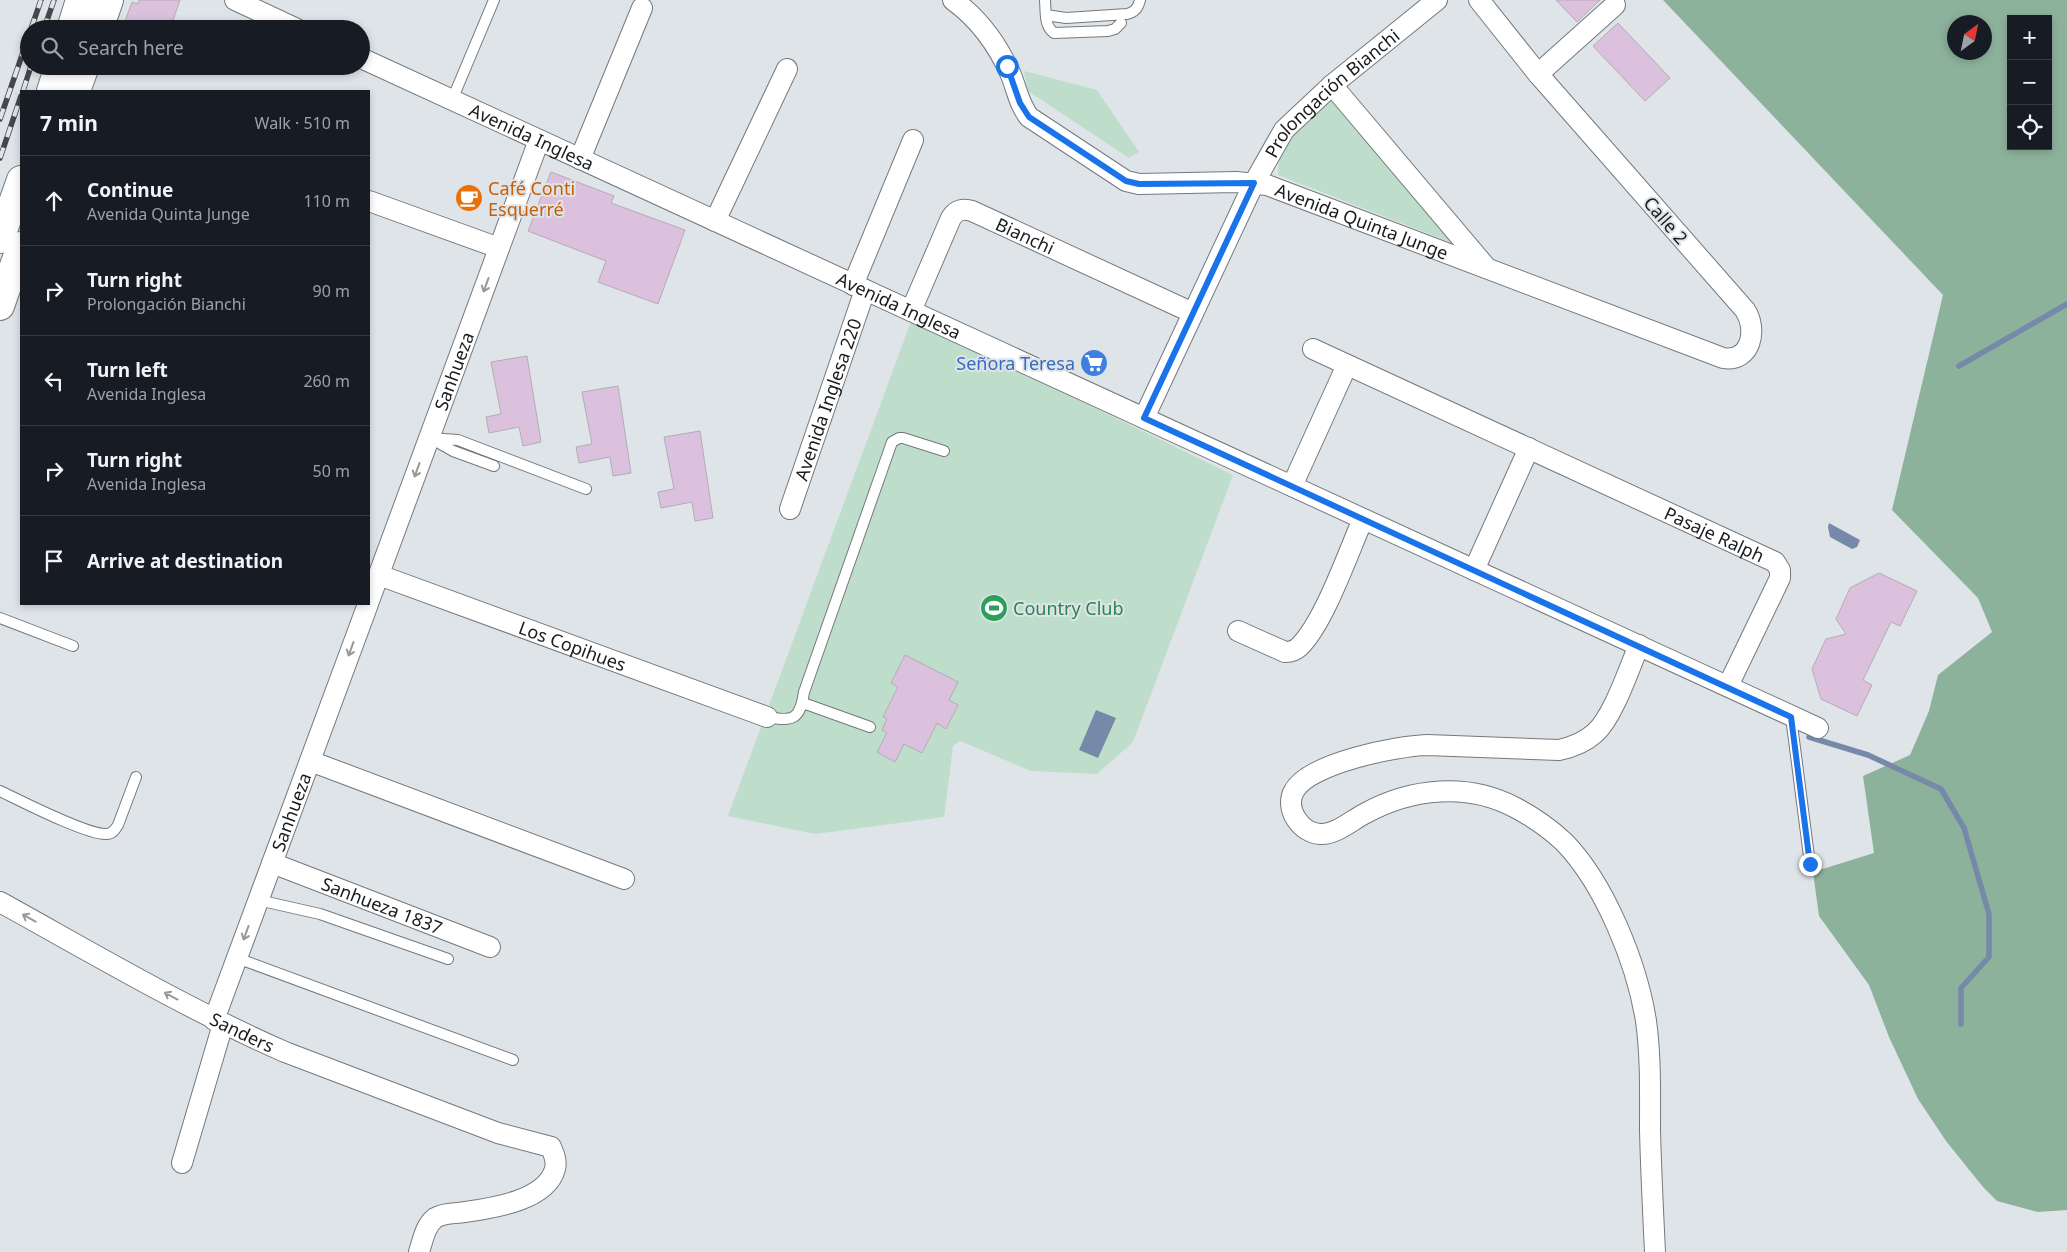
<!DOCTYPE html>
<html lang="en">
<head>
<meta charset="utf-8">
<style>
	:root { --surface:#171b24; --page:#20242c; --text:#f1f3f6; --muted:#9ea1a6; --line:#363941 }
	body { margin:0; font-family:"Noto Sans",sans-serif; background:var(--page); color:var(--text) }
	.controls { position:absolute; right:15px; top:15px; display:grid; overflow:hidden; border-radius:0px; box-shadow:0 2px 8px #0003 }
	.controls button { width:45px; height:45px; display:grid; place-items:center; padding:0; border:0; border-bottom:1px solid var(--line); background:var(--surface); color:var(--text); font:25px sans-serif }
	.compass { position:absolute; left:1947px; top:15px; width:45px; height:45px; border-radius:50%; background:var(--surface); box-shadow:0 2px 8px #0003; rotate:33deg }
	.stop { position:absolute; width:15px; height:15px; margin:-11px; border:4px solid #1a73e8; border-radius:50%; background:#fff }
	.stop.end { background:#1a73e8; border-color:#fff; box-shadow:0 1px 5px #0008 }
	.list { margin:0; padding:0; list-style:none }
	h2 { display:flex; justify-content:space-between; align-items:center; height:65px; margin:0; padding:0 20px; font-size:21px }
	h2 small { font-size:16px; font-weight:400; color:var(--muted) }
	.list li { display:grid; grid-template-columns:32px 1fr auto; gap:15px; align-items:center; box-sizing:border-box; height:90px; padding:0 20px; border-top:1px solid var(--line) }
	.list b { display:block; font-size:19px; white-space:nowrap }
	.list p { margin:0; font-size:16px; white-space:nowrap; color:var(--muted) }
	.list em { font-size:16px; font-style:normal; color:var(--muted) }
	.icon { flex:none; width:28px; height:28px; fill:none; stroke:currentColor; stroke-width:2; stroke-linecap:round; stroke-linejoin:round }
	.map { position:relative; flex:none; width:2067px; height:1252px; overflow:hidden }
	.search { position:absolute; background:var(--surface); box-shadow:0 2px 8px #0003; left:20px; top:20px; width:350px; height:55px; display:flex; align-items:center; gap:12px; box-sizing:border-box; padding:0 18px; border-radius:28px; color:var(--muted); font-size:19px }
	.panel { position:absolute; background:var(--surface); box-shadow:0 2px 8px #0003; left:20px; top:90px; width:350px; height:515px; border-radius:0px }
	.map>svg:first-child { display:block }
	.green { fill:#bedecb }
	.forest { fill:#8db29c; fill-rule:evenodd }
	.water { fill:#7789a8 }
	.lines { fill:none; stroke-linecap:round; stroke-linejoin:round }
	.stream { stroke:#7789a8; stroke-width:5.5 }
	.building { fill:#dcc1df; stroke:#b1adb2 }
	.service-casing { stroke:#74797e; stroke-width:12 }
	.minor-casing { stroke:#74797e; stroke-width:22 }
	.primary-casing { stroke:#74797e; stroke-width:30 }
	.service { stroke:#fff; stroke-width:10 }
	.minor { stroke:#fff; stroke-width:20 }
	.primary { stroke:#fff; stroke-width:28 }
	.rail-casing { stroke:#46474a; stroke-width:5.5 }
	.rail { stroke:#dfe4e9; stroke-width:4; stroke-dasharray:11; stroke-linecap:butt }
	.oneway { stroke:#989899 }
	.route { stroke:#1a73e8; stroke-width:6 }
	.labels { text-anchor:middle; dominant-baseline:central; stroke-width:4; stroke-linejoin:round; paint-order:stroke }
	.street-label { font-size:18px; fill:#1a1b1d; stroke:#dfe4e9 }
	.food-label { font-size:18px; fill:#c56008; stroke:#dfe4e9; text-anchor:start }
	.shop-label { font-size:18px; fill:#366cbe; stroke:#dfe4e9; text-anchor:end }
	.leisure-label { font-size:18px; fill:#27864d; stroke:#dfe4e9; text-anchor:start }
</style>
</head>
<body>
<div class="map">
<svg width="2067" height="1252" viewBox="0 0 2067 1252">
	<rect width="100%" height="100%" fill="#dfe4e9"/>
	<!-- green -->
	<path class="green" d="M 1024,71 L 1097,90 L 1139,152 L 1129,158 L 1028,91 Z
		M 1327,96 L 1333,100 L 1455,244 L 1278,175 C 1278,134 1299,122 1327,96 Z
		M 912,319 L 1233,475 L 1133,742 L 1097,774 L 1031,771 L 960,741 L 953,746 L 944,817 L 815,834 L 728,816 Z"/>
	<!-- forest -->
	<path class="forest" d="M 1663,0 L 2067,0 L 2067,1210 L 2038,1212 L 1997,1201 L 1983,1187 L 1946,1141 L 1918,1099 L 1889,1037 L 1869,985 L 1819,916 L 1813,872 L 1874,853 L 1863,776 L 1910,755 L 1929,711 L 1938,675 L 1992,632 L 1978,598 L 1892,510 L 1943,295 ZM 2011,19 L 2048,19 L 2048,146 L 2011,146 ZM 1984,22 L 1984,52 L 1954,52 L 1954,22 Z"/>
	<!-- water -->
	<path class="water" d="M 1829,523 L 1860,540 L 1857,547 L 1852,549 L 1830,537 L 1828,527 Z
		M 1096,710 L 1116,718 L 1098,758 L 1079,750 Z"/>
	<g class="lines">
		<!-- stream -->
		<path class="stream" d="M 1959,366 L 2067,304
			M 1809,737 L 1868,755 L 1941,789 L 1964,828 L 1989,914 L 1989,957 L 1961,988 L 1961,1024"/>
	</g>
	<!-- building -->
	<path class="building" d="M 139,0 L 180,0 L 170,29 L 146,20 L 143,29 L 135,29 L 124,24 L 132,2 L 138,4 Z
		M 1556,0 L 1600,0 L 1577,22 Z
		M 1618,23 L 1670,78 L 1645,101 L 1593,46 Z
		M 551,172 L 614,196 L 611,203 L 685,230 L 658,304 L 598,282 L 606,261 L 528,231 Z
		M 527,356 L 541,442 L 523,446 L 519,427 L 489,433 L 486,417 L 501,414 L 491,362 Z
		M 618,386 L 631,473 L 613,476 L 610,457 L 579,463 L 576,447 L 592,444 L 582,392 Z
		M 700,431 L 713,518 L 695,521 L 692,502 L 661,508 L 658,492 L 674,489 L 664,437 Z
		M 1879,573 L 1917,591 L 1900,626 L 1891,622 L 1863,680 L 1872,685 L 1857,716 L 1821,699 L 1812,669 L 1826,639 L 1846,634 L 1836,619 L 1850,588 Z
		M 905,655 L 958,682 L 949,700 L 958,705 L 946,729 L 937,723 L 922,753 L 904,744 L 895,762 L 877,752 L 887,733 L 882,730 L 887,719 L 883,717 L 898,687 L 891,683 Z"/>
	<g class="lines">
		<!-- service casing -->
		<g class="service-casing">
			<path id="service" d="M 1045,0 C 1046,12 1044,26 1054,33 L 1108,31 L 1115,29 L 1121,23
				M 1046,15 L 1066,18 L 1127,14 C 1135,12 1138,8 1140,0
				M 452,100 L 494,0
				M 429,438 L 458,440 L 586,489
				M 430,438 L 453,451 L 494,466
				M 0,618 L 73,646
				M 803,703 L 870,727
				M 767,717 C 794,722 800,719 804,692 L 892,442 L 899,438 L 903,438 L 944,451
				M 1791,717 L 1810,864
				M 0,791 C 21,801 87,835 106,834 C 112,834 115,830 118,825 L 136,777
				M 258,900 L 320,914 L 448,959
				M 237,958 L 513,1060"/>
		</g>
		<!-- minor casing -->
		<g class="minor-casing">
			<g id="minor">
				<path d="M 235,0 L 297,29"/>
				<path id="s1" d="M 953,0 C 979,19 998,45 1011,75 C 1017,90 1019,104 1029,117 L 1126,181 L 1139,184 L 1236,182 L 1267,185 L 1723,358 C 1751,363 1758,329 1745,310 L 1538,74 L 1479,0"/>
				<path id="s2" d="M 361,58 L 1818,728"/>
				<path d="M 1538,74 L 1615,5"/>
				<path d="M 1332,85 L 1485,266"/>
				<path d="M 580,159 L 642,8"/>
				<path d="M 369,201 L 499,248"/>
				<path d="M 715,221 L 787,69"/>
				<path d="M 853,285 L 913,140"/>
				<path id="s3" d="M 911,311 L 951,218 C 956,210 963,208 972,211 L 1193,313"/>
				<path id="s4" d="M 1313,349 L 1775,562 L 1780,570 L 1780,578 L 1728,686"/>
				<path id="s5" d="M 1144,418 L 1254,183 L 1284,130 L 1332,85 L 1437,0"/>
				<path d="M 1292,486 L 1347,365"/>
				<path id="s6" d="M 790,509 L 865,290"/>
				<path d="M 1474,570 L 1529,448"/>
				<path id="s7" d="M 379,575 L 767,717"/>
				<path id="s8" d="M 369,601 L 539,140"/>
				<path d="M 1238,631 L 1285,652 C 1290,652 1295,651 1299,647 C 1324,623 1348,553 1363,519"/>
				<path d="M 1639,645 C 1629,669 1613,717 1595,733 C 1584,743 1573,747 1559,750 L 1427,745 C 1397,746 1309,763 1294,791 C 1284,809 1301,833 1320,834 C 1335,835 1351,821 1364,814 C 1411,788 1468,782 1516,808 C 1533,817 1550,829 1564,842 C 1605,884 1637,964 1646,1021 C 1651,1057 1650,1094 1650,1130 C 1651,1171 1653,1211 1655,1252"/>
				<path d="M 310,761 L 624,879"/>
				<path id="s9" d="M 272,863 L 490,947"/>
				<path id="s10" d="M 0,902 C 94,954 187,1009 285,1052 L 498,1133 L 551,1147 C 554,1154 557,1161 555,1169 C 546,1201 492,1208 465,1212 C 455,1214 445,1212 435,1218 C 425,1226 423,1240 419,1252"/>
				<path id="s11" d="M 214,1020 L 368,604"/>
				<path d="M 182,1163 L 223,1024"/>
			</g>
		</g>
		<!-- primary casing -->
		<g class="primary-casing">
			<path id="primary" d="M 71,29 L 80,0
				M 99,29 L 109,0
				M 51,91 L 59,66
				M 76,91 L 85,66
				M 0,239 L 21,180
				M 0,306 L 21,246"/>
		</g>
		<!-- service -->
		<use href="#service" class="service"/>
		<!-- minor -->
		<use href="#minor" class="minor"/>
		<!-- primary -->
		<use href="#primary" class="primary"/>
		<!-- rail casing -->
		<g class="rail-casing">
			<path id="rail" d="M 31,29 L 41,0
				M 44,29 L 54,0
				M 23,91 L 31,66
				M 0,119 L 29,35
				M 0,158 L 21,96"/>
		</g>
		<!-- rail -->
		<use href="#rail" class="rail"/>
	</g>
	<!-- one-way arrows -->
	<defs><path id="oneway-shaft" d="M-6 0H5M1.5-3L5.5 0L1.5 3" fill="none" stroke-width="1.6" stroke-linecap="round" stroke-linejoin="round" transform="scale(1.25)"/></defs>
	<g class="oneway">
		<use href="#oneway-shaft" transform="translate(486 285) rotate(110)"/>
		<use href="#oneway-shaft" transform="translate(417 470) rotate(110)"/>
		<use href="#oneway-shaft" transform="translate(351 649) rotate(110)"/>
		<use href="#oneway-shaft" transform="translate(29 918) rotate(-151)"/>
		<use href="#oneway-shaft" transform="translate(246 933) rotate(110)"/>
		<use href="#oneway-shaft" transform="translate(171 996) rotate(-152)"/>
	</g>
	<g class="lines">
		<!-- route -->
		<path class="route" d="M 1007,66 L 1020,103 L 1029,117 L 1126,181 L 1139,184 L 1254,183 L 1144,418 L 1791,717 L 1810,864"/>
	</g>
	<!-- icons -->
	<defs>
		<g id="cafe-disc" transform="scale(1.4375)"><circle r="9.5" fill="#e8710a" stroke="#dfe4e9"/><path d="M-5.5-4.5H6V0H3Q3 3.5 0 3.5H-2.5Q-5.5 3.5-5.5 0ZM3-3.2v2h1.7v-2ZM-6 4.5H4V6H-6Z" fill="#fff"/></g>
		<g id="supermarket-disc" transform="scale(1.4375)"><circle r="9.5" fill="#3f7fe0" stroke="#dfe4e9"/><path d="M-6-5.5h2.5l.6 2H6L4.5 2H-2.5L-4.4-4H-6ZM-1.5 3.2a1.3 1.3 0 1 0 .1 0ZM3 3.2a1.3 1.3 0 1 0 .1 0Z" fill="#fff"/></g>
		<g id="stadium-disc" transform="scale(1.4375)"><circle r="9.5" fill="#2e9e5b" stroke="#dfe4e9"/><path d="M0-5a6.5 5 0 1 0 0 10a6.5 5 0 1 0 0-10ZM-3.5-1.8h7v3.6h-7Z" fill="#fff"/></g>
	</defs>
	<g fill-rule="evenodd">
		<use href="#cafe-disc" x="469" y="198"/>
		<use href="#supermarket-disc" x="1094" y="363"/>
		<use href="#stadium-disc" x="994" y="608"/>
	</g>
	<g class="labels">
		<!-- street labels -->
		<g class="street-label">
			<text stroke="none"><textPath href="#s5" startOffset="380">Prolongación Bianchi</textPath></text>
			<text stroke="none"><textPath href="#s2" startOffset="188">Avenida Inglesa</textPath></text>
			<text transform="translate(1666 220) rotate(49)">Calle 2</text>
			<text stroke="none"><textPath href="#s1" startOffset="501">Avenida Quinta Junge</textPath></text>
			<text stroke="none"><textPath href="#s3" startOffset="184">Bianchi</textPath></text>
			<text stroke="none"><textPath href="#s2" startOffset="592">Avenida Inglesa</textPath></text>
			<text stroke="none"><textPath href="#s8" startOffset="245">Sanhueza</textPath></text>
			<text stroke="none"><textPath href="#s6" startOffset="116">Avenida Inglesa 220</textPath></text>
			<text stroke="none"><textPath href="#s4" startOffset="442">Pasaje Ralph</textPath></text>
			<text stroke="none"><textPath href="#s7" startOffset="206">Los Copihues</textPath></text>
			<text stroke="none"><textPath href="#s11" startOffset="222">Sanhueza</textPath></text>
			<text stroke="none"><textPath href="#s9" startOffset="118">Sanhueza 1837</textPath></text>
			<text stroke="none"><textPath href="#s10" startOffset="275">Sanders</textPath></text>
		</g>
		<!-- food labels -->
		<g class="food-label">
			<text x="488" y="188">Café Conti<tspan x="488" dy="21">Esquerré</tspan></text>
		</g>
		<!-- shop labels -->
		<g class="shop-label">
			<text x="1075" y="363">Señora Teresa</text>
		</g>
		<!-- leisure labels -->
		<g class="leisure-label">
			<text x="1013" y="608">Country Club</text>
		</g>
	</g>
</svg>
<div class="controls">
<button>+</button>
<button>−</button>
<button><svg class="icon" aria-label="locate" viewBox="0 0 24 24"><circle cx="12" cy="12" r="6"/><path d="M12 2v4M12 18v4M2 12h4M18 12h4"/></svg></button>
</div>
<svg class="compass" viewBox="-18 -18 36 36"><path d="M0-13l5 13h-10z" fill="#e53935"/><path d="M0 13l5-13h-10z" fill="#9ea1a6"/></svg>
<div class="stop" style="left:1007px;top:66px"></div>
<div class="stop end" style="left:1810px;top:864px"></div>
<div class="search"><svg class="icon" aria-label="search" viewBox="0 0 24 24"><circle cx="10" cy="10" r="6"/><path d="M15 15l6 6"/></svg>Search here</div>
<section class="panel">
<h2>7 min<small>Walk · 510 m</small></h2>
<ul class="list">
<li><svg class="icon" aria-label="ahead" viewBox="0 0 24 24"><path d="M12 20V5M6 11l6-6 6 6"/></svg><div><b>Continue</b><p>Avenida Quinta Junge</p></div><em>110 m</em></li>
<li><svg class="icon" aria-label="right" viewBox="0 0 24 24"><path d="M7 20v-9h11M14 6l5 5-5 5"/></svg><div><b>Turn right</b><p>Prolongación Bianchi</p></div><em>90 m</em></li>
<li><svg class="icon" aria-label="left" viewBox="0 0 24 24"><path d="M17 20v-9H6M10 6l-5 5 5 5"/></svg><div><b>Turn left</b><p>Avenida Inglesa</p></div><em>260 m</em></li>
<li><svg class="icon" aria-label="right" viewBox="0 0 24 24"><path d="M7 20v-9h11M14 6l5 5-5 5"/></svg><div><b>Turn right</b><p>Avenida Inglesa</p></div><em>50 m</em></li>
<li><svg class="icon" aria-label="arrive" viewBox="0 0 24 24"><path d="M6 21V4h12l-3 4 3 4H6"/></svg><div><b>Arrive at destination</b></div></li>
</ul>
</section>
</div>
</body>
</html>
